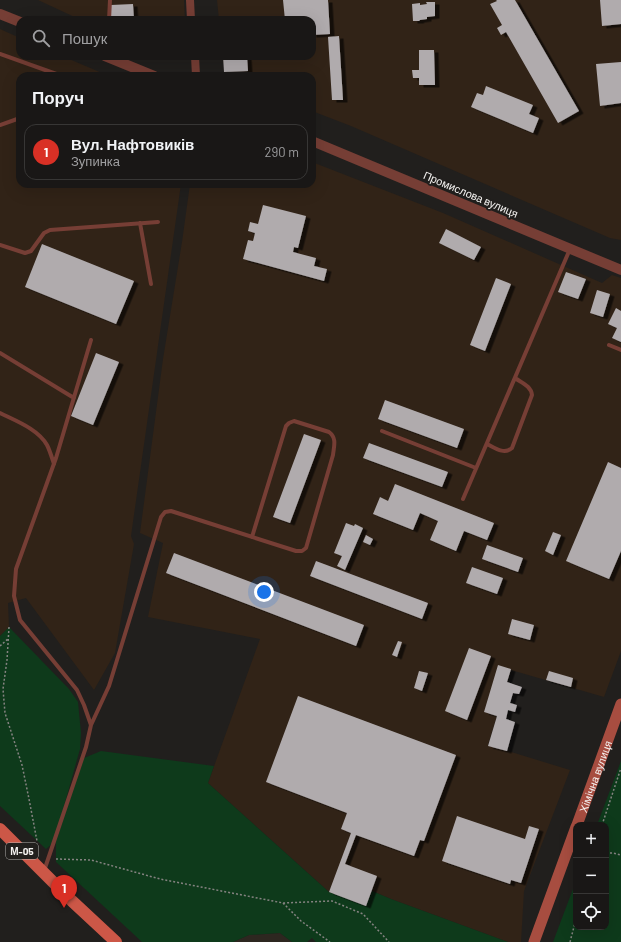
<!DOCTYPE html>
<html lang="uk">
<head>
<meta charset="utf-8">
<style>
	:root { --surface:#191716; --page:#22201f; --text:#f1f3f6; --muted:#9f9fa1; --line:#373635; --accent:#d93025 }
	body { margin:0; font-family:Barlow,sans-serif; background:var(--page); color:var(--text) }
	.controls { position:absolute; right:12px; bottom:12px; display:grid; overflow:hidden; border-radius:8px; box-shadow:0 4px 16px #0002 }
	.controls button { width:36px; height:36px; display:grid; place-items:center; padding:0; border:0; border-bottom:1px solid var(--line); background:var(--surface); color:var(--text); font:20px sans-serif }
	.you { position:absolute; left:264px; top:592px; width:14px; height:14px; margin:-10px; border:3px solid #fff; border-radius:50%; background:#1a73e8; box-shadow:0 0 0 6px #1a73e833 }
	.badge { display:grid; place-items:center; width:26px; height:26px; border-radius:50%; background:var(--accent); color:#fff; font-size:13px; font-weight:700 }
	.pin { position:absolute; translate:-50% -33px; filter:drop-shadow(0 1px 2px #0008) }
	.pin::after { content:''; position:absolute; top:21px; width:14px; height:12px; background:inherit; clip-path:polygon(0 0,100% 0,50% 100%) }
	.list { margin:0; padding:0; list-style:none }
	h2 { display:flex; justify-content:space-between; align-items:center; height:52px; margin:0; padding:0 16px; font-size:17px }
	h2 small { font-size:13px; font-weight:400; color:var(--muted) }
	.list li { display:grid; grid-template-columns:26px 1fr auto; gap:12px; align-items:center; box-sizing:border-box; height:56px; margin:0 8px 8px; padding:0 8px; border:1px solid var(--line); border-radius:12px }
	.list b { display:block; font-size:15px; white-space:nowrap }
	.list p { margin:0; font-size:13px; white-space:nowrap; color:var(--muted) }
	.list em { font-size:13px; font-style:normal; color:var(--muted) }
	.icon { flex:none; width:22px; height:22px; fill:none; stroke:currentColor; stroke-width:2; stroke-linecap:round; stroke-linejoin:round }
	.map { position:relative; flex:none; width:621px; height:942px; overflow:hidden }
	.search { position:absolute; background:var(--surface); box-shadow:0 4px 16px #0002; left:16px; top:16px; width:300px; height:44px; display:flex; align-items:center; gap:10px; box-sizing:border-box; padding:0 14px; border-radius:12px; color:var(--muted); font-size:15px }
	.panel { position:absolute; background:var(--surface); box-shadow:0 4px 16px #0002; left:16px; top:72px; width:300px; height:116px; border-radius:12px }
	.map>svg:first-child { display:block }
	.built { fill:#2d2720 }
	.industrial { fill:#312317 }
	.green { fill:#0e3a1b }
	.building { fill:#b0abad; filter:url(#shadow) }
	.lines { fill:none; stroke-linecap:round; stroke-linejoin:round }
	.path { stroke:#858381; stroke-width:1.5; stroke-dasharray:2 2; stroke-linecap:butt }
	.service { stroke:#763e35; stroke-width:4 }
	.minor { stroke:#763e35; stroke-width:8 }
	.tertiary { stroke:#763e35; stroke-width:10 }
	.secondary { stroke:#a74d40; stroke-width:11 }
	.primary { stroke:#cc5747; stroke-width:12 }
	.labels { text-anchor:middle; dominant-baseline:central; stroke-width:4; stroke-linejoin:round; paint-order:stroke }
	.shield { fill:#211f1d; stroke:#b5b3b1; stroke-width:1 }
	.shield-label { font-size:10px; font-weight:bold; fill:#f5f3f1 }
	.street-label { font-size:11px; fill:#f5f3f1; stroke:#211f1d }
</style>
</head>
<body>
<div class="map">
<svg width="621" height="942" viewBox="0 0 621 942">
	<defs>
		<filter id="shadow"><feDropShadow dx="4.5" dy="2.5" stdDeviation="0" flood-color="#0009"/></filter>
	</defs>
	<rect width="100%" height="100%" fill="#211f1d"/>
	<!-- built -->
	<path class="built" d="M 280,933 L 292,942 L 233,942 L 249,935 Z"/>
	<!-- industrial -->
	<path class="industrial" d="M 38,0 L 184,0 L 185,20 L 81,20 Z
		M 217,0 L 621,0 L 621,240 L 610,238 L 351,126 L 312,111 L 312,76 L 225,75 L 223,56 L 312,56 L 312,20 L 219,20 Z
		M 0,29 L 20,38 L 20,56 L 62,56 L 109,76 L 20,76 L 20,184 L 181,184 L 131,536 L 134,544 L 115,653 L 94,690 L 26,598 L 8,603 L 9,627 L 0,636 Z
		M 312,162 L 443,213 L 602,283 L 612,275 L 621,278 L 621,651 L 604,697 L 511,670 L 488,745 L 570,770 L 524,891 L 521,942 L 508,942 L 391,899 L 372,891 L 366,906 L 329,892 L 208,783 L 260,639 L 148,617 L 163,543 L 140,533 L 163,359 L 182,242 L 190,184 L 312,184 Z"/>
	<!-- green -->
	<path class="green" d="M 9,627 L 69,689 L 78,702 L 81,733 L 80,749 L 54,842 L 46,849 L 0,806 L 0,636 Z
		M 101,751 L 214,766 L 208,783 L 329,892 L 366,906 L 372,891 L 391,899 L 508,942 L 316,942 L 312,938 L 307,942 L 292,942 L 280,933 L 249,935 L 233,942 L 142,942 L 56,862 L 56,841 L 84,758 Z
		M 621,761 L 621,942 L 553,942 L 576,881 L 576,927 L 606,927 L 606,825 L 597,825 Z"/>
	<!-- building -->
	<path class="building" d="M 283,0 L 328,0 L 330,34 L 312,35 L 312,20 L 285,20 Z
		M 496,0 L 515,0 L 579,111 L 558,123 L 506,32 L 501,35 L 497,28 L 502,25 L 490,4 L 497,1 Z
		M 600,0 L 621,0 L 621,24 L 602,26 Z
		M 426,2 L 435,2 L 435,16 L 427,17 L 427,19 L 420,20 L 419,21 L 413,21 L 412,4 L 420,3 L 420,5 L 427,4 Z
		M 133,4 L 134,20 L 111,20 L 111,5 Z
		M 339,36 L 343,100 L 332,100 L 328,37 Z
		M 419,50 L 434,50 L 435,85 L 419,85 L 419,78 L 413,78 L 412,70 L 419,70 Z
		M 223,56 L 247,56 L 248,71 L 224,72 Z
		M 621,62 L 621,103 L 600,106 L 596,64 Z
		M 486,86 L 533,105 L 529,114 L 539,118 L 533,133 L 471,107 L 477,93 L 483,95 Z
		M 263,205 L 306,216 L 298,248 L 294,247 L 293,252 L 316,258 L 314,266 L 327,269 L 324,281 L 243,259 L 248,240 L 253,241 L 255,233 L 248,231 L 250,222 L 258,224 Z
		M 446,229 L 481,247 L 474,260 L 439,243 Z
		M 42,244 L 134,281 L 116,324 L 25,287 Z
		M 566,272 L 586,279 L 578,299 L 558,292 Z
		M 496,278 L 511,284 L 485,351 L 470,345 Z
		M 597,290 L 610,294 L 603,317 L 590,313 Z
		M 616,308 L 621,311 L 621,342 L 612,338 L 617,328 L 608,324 Z
		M 96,353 L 119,362 L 93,425 L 71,416 Z
		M 385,400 L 464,429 L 457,448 L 378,419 Z
		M 304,434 L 321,440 L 290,523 L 273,517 Z
		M 369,443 L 448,472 L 442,487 L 363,458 Z
		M 608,462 L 621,468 L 621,551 L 609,579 L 566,561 Z
		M 395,484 L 494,523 L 487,540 L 464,531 L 456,551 L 430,540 L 438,521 L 420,513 L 413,530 L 373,514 L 380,497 L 388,501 Z
		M 346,523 L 354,526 L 355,524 L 363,528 L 345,570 L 337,566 L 342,556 L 334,553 Z
		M 553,532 L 561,535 L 553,555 L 545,551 Z
		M 366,535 L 373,539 L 370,545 L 363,542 Z
		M 487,545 L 523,558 L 518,572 L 482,559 Z
		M 174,553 L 364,625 L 356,646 L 166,573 Z
		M 316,561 L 428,603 L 422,619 L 310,576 Z
		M 472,567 L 503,578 L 497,594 L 466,583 Z
		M 512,619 L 534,625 L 530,640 L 508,634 Z
		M 398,641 L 402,642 L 397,657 L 392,655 Z
		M 469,648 L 491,656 L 467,720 L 445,711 Z
		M 498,665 L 511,669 L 507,682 L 522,687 L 519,694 L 513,693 L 510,703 L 517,705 L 515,712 L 508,710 L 506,719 L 515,722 L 507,751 L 488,746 L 497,716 L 484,712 Z
		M 419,671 L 428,673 L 422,691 L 414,688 Z
		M 549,671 L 573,678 L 571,687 L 546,680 Z
		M 298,696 L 456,755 L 424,841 L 420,840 L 414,856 L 356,835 L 345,864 L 377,876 L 366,906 L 329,892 L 351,833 L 341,829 L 347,813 L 266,782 Z
		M 457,816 L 525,839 L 529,826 L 539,829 L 521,883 L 511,880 L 510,884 L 442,861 Z"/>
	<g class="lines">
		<!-- path -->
		<path class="path" d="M 9,627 L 7,660 L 3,689 L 5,713 L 22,765 L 29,799 L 37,841
			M 0,646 L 9,638
			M 602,825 L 621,768
			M 606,853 L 613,853 L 621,855
			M 56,859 L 91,860 L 160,879 L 283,903 L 332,901 L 363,914 L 389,942
			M 283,903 L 301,921 L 330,942
			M 570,942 L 576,919"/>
		<!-- service -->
		<path class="service" d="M 109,20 L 110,0
			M 0,54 L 62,76
			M 0,125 L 20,118
			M 140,223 L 151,284
			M 0,245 L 25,253 L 31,251 L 44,233 L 50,230 L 158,222
			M 609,345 L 621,350
			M 0,353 L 74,398
			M 0,413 C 16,421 38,429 47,445 C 50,451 52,458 54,464
			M 382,431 L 476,468
			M 487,444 C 495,448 504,455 512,448 L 532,395 C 531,386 522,383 515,378
			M 463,499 L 570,249
			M 91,725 L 109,686 L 161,517 L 165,512 L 171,511 L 296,551 L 302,551 L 306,548 L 333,455 C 334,446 337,438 329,432 L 294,421 L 289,423 L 286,426 L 252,537
			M 44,871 L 86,747 L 91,725 L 84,705 L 77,690 L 20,620 L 14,596 L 16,569 L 56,458 L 91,340"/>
		<!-- minor -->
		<path class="minor" d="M 190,0 L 191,20
			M 195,56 L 196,76"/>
		<!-- tertiary -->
		<path class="tertiary" d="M 0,14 L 20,22
			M 105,56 L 154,76
			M 312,141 L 621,270"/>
		<!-- secondary -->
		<g class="secondary">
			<path id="s1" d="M 577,825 L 621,704"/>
			<path d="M 534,942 L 576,827"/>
		</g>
		<!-- primary -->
		<path class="primary" d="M 0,829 L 72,901 L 116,942"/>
	</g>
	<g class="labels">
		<!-- shield labels -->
		<rect class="shield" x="6" y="843" width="32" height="16" rx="3"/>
		<g class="shield-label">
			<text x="22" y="851">М-05</text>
		</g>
		<!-- street labels -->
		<g class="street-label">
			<text transform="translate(471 194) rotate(23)">Промислова вулиця</text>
			<text stroke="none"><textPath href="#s1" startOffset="52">Хімічна вулиця</textPath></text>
		</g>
	</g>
</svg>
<div class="controls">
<button>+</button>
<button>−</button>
<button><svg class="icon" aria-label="locate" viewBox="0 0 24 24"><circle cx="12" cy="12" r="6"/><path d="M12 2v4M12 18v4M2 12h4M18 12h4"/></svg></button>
</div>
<div class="you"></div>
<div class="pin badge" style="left:64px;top:908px">1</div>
<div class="search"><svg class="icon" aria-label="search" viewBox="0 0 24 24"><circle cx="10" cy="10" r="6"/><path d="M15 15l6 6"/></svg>Пошук</div>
<section class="panel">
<h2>Поруч<small></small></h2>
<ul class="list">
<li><span class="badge">1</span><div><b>Вул. Нафтовиків</b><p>Зупинка</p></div><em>290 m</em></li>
</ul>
</section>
</div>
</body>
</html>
